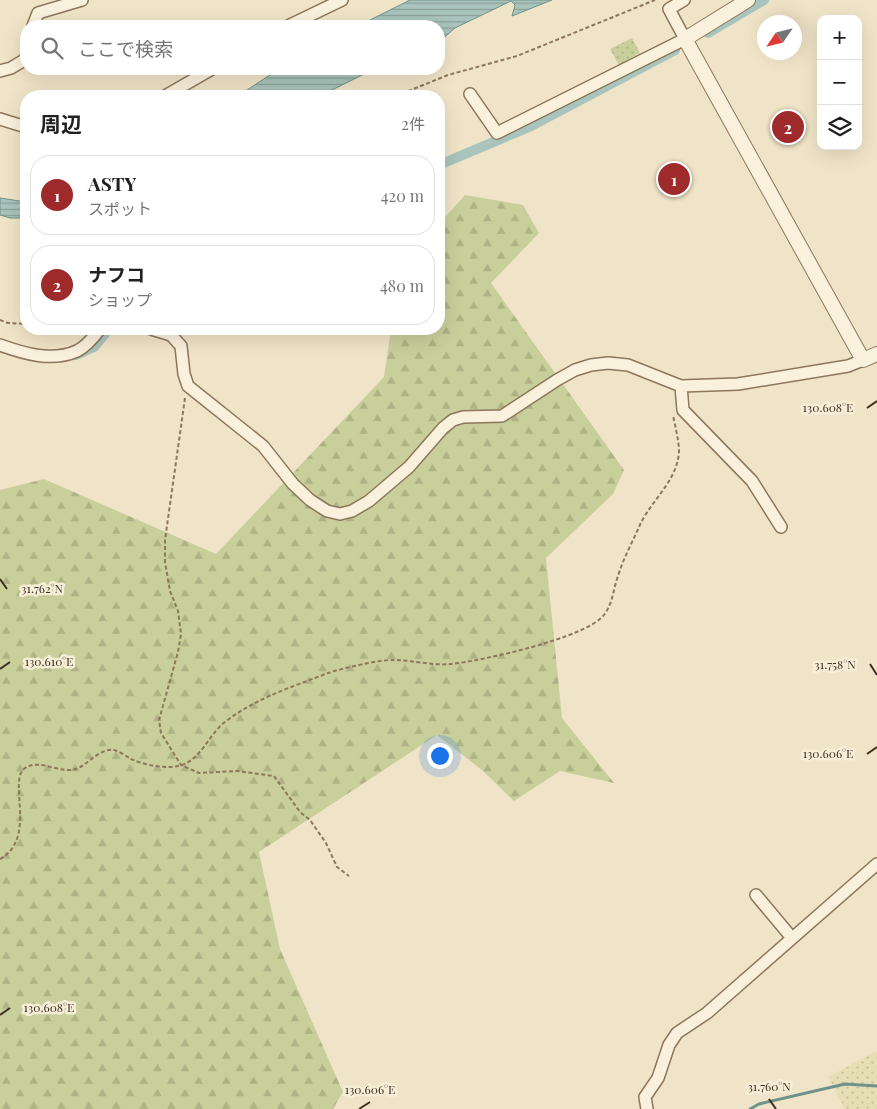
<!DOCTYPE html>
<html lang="ja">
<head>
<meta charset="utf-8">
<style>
	:root { --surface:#fff; --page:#f2f2f2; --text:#202124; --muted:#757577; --line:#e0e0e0; --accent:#9e2a2b }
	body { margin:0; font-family:"Playfair Display","Noto Sans JP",serif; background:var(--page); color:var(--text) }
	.controls { position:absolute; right:15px; top:15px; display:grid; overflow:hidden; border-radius:10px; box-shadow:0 5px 20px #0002 }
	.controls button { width:45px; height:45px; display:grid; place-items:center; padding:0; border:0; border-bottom:1px solid var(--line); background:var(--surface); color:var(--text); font:25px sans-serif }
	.compass { position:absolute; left:757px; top:15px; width:45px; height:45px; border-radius:50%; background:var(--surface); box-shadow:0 5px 20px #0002; rotate:235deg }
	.you { position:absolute; left:439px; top:755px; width:18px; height:18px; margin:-12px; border:4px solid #fff; border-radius:50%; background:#1a73e8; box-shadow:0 0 0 8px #1a73e833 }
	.badge { display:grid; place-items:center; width:32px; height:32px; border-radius:50%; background:var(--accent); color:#fff; font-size:16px; font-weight:700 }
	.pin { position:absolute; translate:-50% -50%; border:2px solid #fff; box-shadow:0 1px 5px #0006 }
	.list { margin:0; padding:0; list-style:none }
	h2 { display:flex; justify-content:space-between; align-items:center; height:65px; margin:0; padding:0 20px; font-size:21px }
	h2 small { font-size:16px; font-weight:400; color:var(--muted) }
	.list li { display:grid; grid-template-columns:32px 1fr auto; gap:15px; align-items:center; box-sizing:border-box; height:80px; margin:0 10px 10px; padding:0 10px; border:1px solid var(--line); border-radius:20px }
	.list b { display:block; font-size:19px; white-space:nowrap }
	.list p { margin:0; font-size:16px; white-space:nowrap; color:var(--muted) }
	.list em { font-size:16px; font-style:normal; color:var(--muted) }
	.icon { flex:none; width:28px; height:28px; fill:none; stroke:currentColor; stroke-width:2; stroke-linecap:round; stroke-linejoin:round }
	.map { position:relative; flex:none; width:877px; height:1109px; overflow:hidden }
	.search { position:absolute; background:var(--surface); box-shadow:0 5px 20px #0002; left:20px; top:20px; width:425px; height:55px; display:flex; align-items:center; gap:12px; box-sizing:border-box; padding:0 18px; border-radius:20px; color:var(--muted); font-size:19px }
	.panel { position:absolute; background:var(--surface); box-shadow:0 5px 20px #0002; left:20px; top:90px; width:425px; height:245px; border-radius:20px }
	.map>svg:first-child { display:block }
	.farmland { fill:url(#farmland-dots) }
	.grass { fill:url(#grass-dots) }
	.forest { fill:url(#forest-firs) }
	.water { fill:url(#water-rules); stroke:#6f938a }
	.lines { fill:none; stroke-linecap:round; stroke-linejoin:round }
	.stream { stroke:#6f938a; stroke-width:3 }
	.canal { stroke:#a9c4bc; stroke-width:10 }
	.minor-casing { stroke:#8d765c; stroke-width:14 }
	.tertiary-casing { stroke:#8d765c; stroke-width:16 }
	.path { stroke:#8d765c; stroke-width:2; stroke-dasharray:4 2.5; stroke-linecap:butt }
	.minor { stroke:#faf1dc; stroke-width:11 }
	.tertiary { stroke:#faf1dc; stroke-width:14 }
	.ticks { fill:none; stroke:#3d2e20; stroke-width:2 }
	.ticks-label { font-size:12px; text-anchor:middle; fill:#3d2e20; stroke:#f7eed8; stroke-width:5; stroke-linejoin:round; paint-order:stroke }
</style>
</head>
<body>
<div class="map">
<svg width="877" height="1109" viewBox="0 0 877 1109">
	<defs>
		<pattern id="farmland-dots" width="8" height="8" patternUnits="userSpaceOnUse" patternTransform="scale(1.25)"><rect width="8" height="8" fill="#e6deb5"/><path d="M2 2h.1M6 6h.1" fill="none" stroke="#c6bf9b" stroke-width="1.8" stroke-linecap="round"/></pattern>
		<pattern id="grass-dots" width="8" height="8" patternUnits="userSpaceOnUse" patternTransform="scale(1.25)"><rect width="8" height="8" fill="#c9cf9b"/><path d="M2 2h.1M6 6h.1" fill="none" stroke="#aeb285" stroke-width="1.8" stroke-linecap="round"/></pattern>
		<pattern id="forest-firs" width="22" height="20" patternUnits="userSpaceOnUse" patternTransform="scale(1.25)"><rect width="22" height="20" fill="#c9cf9b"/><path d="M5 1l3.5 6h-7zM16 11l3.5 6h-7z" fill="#aeb285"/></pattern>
		<pattern id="water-rules" width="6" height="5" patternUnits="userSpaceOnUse" patternTransform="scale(1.25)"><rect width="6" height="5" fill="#a9c4bc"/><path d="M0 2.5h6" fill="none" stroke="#8ba098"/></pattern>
	</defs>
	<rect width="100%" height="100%" fill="#f0e4c8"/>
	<!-- farmland -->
	<path class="farmland" d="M 877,1051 L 877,1109 L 845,1109 L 828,1077 Z"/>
	<!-- grass -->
	<path class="grass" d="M 632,38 L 640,53 L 619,65 L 610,49 Z"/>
	<!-- forest -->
	<path class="forest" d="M 465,195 L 523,205 L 539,233 L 491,283 L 624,470 L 613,494 L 546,558 L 562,718 L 614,783 L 560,771 L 514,801 L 483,771 L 437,735 L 259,852 L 280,949 L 343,1092 L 333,1109 L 0,1109 L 0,490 L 44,479 L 216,554 L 384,377 L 391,329 L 439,329 L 439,224 Z"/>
	<!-- water -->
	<path class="water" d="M 410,0 L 552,0 L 512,16 L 515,5 L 511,1 L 455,28 L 439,42 L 439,26 L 358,26 Z
		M 279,69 L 374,69 L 320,96 L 238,96 Z
		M 0,198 L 26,202 L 26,218 L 10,218 L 0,215 Z"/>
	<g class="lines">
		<!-- stream -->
		<path class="stream" d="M 750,1109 L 759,1104 L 845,1084 L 877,1086"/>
		<!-- canal -->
		<path class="canal" d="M 708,33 L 764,0
			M 439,165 L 529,127 L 675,50
			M 76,355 L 94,347 L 109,329"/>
		<!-- minor casing -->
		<g class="minor-casing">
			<path id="minor" d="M 33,26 L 38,13 L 82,0
				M 288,26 L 342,0
				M 0,71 L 11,68 L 26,59
				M 470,94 L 497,133 L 685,39 L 669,9 L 684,0
				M 165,96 L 212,69
				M 0,119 L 26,127
				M 151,329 L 171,335 L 181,346 L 184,374 L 188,386 L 263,446 L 293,484 L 310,500 L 327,511 L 340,514 L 352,511 L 369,501 L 409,467 L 443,428 L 453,420 L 463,417 L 502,416 L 557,380 L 575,370 L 591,365 L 608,363 L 628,365 L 681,386 L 738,384 L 848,366 L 863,360
				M 0,345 C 25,354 52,362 77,351 C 87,346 94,337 100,329
				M 681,386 L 683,410 L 752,481 L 781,527
				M 756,895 L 792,938
				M 647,1109 L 645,1097 L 658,1078 L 669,1045 L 677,1033 L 707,1013 L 877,864"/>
		</g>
		<!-- tertiary casing -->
		<g class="tertiary-casing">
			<path id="tertiary" d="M 748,0 L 685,39 L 863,360 L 877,354"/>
		</g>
		<!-- path -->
		<path class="path" d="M 396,96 L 448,75 L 517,56 L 655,0
			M 0,320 L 8,323 L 26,324
			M 185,398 L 165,540 L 165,562 L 170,591 L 178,611 L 181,634 L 178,652 L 159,720 L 161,733 L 181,765 L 199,773 L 237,771 L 274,776 L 300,812 L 310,820 L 326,843 L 337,867 L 349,876
			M 0,859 C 38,838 7,780 25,768 C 40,758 59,774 76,769 C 88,765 99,748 114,750 C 119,751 126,756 131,759 C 145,765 166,770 182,765 C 202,758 209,734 225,722 C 256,698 292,687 328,673 C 339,669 382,659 394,660 C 412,660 432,666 451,664 C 481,661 586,638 604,615 C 613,603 613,590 618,576 C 623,559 632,543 639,527 C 650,501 677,482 679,452 C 679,440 675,426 673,415"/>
		<!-- minor -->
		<use href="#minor" class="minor"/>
		<!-- tertiary -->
		<use href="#tertiary" class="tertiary"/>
	</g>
	<!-- ticks -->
	<path class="ticks" d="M 867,408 L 877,401M 0,579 L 7,589M 870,664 L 877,675M 0,669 L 10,662M 867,754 L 877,747M 0,1015 L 10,1008M 769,1099 L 776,1109M 359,1109 L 370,1102"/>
	<g class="ticks-label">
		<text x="828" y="412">130.608°E</text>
		<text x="42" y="593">31.762°N</text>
		<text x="49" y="666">130.610°E</text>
		<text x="835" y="669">31.758°N</text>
		<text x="828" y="758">130.606°E</text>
		<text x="49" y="1012">130.608°E</text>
		<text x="769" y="1091">31.760°N</text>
		<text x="370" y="1094">130.606°E</text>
	</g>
</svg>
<div class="controls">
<button>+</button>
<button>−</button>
<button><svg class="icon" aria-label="layers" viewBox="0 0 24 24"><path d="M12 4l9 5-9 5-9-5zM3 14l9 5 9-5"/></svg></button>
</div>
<svg class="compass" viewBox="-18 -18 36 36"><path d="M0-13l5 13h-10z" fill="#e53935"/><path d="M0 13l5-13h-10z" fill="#757577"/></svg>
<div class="you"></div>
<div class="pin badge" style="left:674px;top:179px">1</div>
<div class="pin badge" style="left:788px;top:127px">2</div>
<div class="search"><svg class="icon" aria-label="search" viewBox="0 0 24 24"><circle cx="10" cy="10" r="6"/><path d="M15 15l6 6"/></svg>ここで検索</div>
<section class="panel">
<h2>周辺<small>2件</small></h2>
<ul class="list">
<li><span class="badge">1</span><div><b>ASTY</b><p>スポット</p></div><em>420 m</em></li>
<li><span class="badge">2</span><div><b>ナフコ</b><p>ショップ</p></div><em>480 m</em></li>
</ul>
</section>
</div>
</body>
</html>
